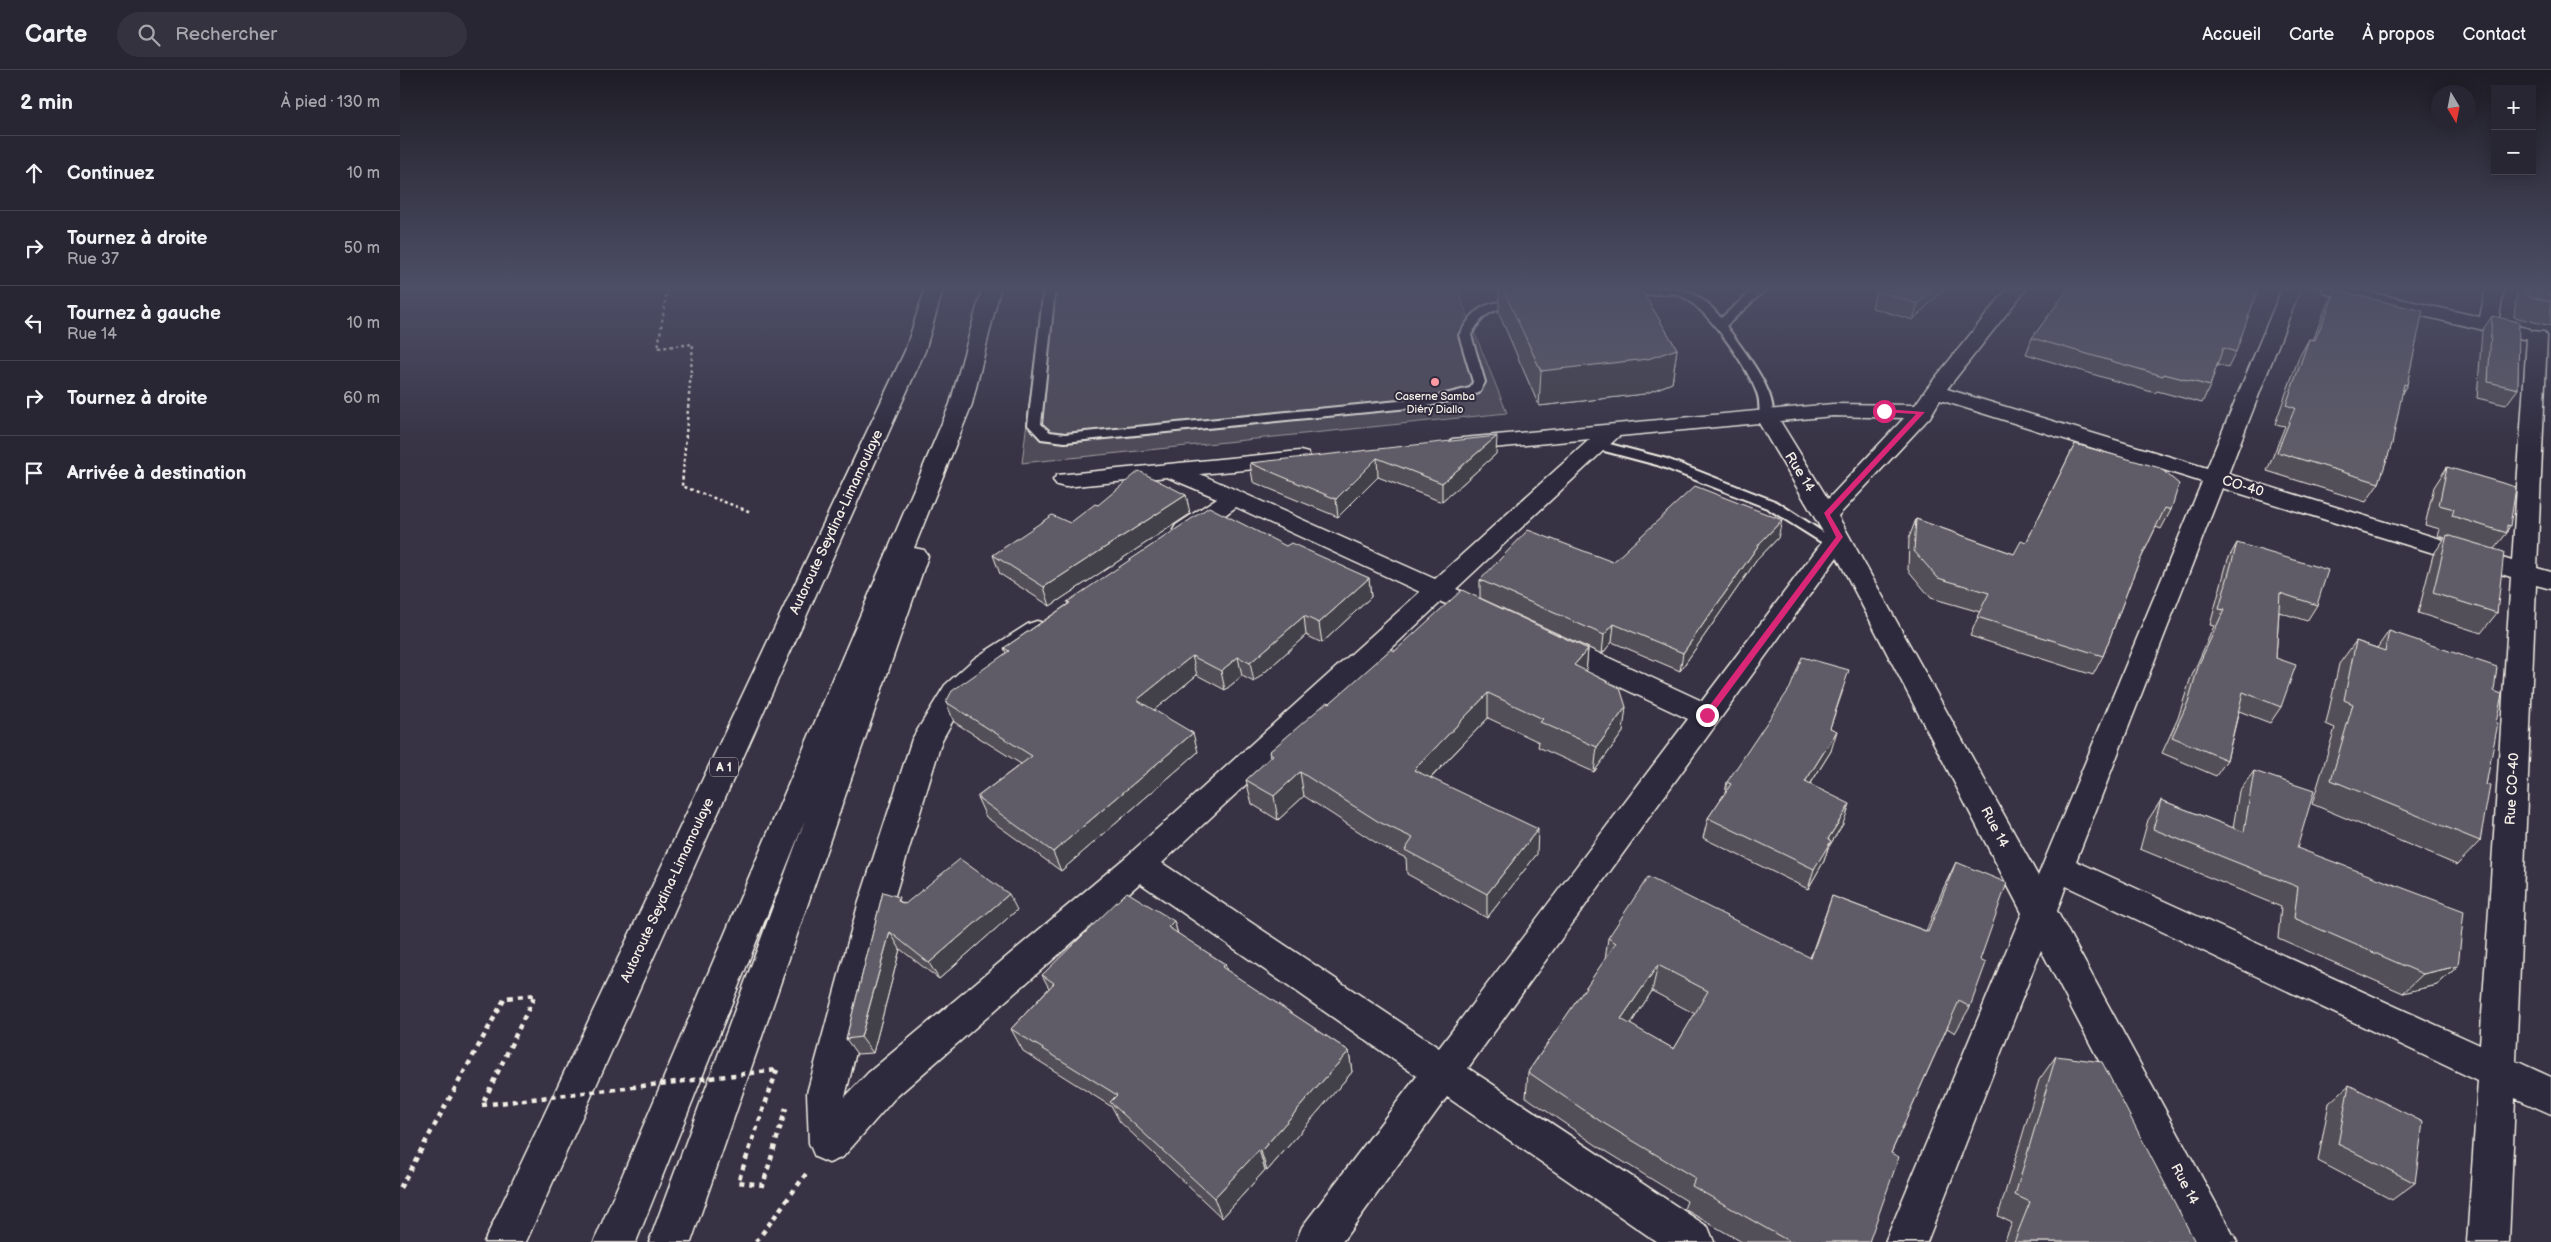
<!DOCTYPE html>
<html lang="fr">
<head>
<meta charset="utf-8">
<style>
	:root { --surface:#292633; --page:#35323f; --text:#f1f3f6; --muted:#a5a5ac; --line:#45434e }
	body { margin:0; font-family:"Balsamiq Sans",sans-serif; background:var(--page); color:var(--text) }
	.controls { position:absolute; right:15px; top:15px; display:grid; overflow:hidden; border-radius:0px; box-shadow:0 2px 12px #0003 }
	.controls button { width:45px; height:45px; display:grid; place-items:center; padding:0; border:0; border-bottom:1px solid var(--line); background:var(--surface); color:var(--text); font:25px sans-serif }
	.compass { position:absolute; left:2031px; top:15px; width:45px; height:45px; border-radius:50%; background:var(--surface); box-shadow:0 2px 12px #0003; rotate:170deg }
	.stop { position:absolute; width:15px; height:15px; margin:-11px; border:4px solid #db2777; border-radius:50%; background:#fff }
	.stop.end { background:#db2777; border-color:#fff; box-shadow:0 1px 5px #0008 }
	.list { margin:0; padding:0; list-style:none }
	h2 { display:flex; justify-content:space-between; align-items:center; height:65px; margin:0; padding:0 20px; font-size:21px }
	h2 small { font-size:16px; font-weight:400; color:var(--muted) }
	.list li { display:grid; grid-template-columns:32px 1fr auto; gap:15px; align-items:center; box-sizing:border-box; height:75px; padding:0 20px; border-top:1px solid var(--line) }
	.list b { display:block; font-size:19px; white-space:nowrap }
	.list p { margin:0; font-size:16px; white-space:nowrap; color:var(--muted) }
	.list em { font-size:16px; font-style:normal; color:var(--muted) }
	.icon { flex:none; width:28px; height:28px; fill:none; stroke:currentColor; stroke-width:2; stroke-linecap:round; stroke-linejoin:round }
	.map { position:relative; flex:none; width:2151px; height:1172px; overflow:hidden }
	header { display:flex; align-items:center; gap:30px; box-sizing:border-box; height:70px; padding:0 25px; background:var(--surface); border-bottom:1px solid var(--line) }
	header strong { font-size:24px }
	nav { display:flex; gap:28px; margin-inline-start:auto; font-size:18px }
	.search { width:350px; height:45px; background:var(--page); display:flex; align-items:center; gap:12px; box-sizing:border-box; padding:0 18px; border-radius:28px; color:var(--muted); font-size:19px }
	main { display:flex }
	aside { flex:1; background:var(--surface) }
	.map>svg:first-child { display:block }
	.green { fill:#504b59; stroke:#a29ea0 }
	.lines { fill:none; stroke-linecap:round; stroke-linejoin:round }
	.lane-casing { stroke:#f4f1e8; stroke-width:4 }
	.street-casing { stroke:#f4f1e8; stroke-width:3 }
	.highway-casing { stroke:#f4f1e8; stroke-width:3 }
	.path-far1 { stroke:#f4f1e8; stroke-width:2.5; stroke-dasharray:3 3; stroke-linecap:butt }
	.path { stroke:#f4f1e8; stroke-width:4.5; stroke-dasharray:5 5; stroke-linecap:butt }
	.lane { fill:#2f2a3d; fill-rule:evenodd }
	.street { fill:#2f2a3d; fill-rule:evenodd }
	.highway { fill:#2f2a3d; fill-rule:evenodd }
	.path-bridge { stroke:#f4f1e8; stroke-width:4.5; stroke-dasharray:5 5; stroke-linecap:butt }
	.wall { fill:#524f59; stroke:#f4f1e8; fill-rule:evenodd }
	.shaded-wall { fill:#424048; stroke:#f4f1e8 }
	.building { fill:#5f5c67; stroke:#f4f1e8; fill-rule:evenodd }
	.route { fill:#db2777 }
	.poi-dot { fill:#ff9aa2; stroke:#2f2a3d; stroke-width:2 }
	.labels { text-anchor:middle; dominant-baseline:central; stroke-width:4; stroke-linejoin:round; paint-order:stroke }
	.far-poi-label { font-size:11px; fill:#f4f1e8; stroke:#2f2a3d }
	.shield { fill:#2f2a3d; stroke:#b9b5b5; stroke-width:1 }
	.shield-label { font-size:12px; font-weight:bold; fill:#f4f1e8 }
	.street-label { font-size:14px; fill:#f4f1e8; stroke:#2f2a3d }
</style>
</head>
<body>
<header>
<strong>Carte</strong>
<div class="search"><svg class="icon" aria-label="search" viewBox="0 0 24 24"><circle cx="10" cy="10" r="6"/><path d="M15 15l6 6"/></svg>Rechercher</div>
<nav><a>Accueil</a><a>Carte</a><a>À propos</a><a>Contact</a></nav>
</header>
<main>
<aside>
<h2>2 min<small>À pied · 130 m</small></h2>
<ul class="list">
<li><svg class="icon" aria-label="ahead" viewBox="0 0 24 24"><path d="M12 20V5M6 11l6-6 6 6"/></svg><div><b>Continuez</b></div><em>10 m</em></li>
<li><svg class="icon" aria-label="right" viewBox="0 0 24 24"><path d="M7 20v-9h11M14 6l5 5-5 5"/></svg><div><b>Tournez à droite</b><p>Rue 37</p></div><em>50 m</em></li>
<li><svg class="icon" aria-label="left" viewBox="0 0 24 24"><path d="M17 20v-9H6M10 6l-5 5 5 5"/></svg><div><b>Tournez à gauche</b><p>Rue 14</p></div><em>10 m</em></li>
<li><svg class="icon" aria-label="right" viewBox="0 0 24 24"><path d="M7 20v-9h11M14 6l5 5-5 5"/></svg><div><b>Tournez à droite</b></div><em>60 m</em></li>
<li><svg class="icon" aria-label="arrive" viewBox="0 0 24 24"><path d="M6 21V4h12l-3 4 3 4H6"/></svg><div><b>Arrivée à destination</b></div></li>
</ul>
</aside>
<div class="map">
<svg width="2151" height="1172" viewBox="0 0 2151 1172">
	<rect width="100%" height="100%" fill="#373244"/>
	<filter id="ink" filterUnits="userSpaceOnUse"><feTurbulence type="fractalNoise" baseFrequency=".02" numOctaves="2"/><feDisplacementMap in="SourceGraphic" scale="10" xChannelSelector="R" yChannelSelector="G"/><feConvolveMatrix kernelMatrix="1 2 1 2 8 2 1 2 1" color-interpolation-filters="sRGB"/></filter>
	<g filter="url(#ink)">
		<!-- green -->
		<path class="green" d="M 643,219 L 1057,219 L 1107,343 L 622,393 Z"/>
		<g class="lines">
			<!-- lane casing -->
			<g class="lane-casing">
				<path id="lane" d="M 644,219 L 655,219 L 641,354 L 650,362 L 665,364 L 1029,328 L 1070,318 L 1073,312 L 1059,265 C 1073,242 1080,233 1108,231 C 1115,230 1122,228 1127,233 C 1122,237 1118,237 1112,237 C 1090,239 1082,246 1071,265 L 1085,312 L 1079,323 L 1029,336 L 665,372 L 641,369 L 628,355 Z
					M 1226,219 C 1269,219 1291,211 1321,248 L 1354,219 L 1366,219 L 1326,256 C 1339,274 1382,327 1371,349 L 1366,350 L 1360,346 C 1359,338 1360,330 1357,323 C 1348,297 1302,229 1275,224 C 1262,222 1221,229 1214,223 Z
					M 1198,371 L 1267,389 L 1377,432 L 1441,474 L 1434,479 L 1429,477 L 1367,438 L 1257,395 L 1193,378 L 1191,375 L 1193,372 Z"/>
			</g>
			<!-- street casing -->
			<g class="street-casing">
				<path id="street" d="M 1607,219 L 1626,219 L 1547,319 L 1807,398 L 1882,219 L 1900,219 L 1828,404 L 2112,491 L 2127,268 L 2123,269 L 1931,225 L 1924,223 L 1922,219 L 1956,219 L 2080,247 L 2086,219 L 2104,219 L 2098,252 L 2130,259 L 2132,261 L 2144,262 L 2147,266 L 2137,498 L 2151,502 L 2151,519 L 2136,515 L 2116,991 L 2151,1007 L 2151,1044 L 2115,1028 L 2109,1172 L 2067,1172 L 2078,1011 L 1666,816 L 1657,841 L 1837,1172 L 1794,1172 L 1641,880 L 1527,1172 L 1485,1172 L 1622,843 L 1437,487 L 1068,998 L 1308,1157 L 1314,1172 L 1257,1172 L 1047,1027 L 942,1172 L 896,1172 L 902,1157 L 1017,1006 L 740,813 L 494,1029 L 443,1087 L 429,1093 L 415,1087 L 409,1073 L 407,1023 L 458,835 L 512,669 L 545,615 L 575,588 L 628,554 L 637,551 L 646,554 L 650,560 L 646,566 L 595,602 L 565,629 L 542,670 L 492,835 L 445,1027 L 468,1003 L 727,786 L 1020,522 L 836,437 C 820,448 797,471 776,465 L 773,460 L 776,455 L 817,428 L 767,407 L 665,417 L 657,415 L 653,410 L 657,405 L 900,381 L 908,383 L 911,388 L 908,393 L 900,395 L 800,404 L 1035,509 L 1190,369 L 1060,381 L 1052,379 L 1049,374 L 1052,369 L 1433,334 L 1515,335 L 1527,318 ZM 1540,330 L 1802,412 L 1638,806 L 1438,446 L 1530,347 ZM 1433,346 L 1504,348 L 1428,429 L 1380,351 ZM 1359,353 L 1426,467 L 1302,631 L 1164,567 L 1154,565 L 1144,567 L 1140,574 L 1144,581 L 1288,649 L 1039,978 L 762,793 L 1041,532 L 1054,537 L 1063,534 L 1067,528 L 1063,522 L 1056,519 L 1219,366 ZM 1822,418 L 2111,507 L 2080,975 L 1676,791 Z"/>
			</g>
			<!-- highway casing -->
			<g class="highway-casing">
				<path id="highway" d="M 525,219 L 543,219 L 525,281 L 126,1172 L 84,1172 L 505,281 Z
					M 582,219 L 600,219 L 572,334 L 514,478 L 524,480 L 528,486 L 291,1172 L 249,1172 L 405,750 L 236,1172 L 194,1172 L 550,334 Z"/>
			</g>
			<!-- path-far1 -->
			<path class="path-far1" d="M 267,219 L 258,278 L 293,274 L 282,416 L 351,442"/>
			<!-- path -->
			<path class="path" d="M 377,1000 L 338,1112 L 363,1115 L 386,1038
				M 0,1118 L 105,928 L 135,925 L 82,1035
				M 356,1172 L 406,1104"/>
			<!-- lane -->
			<use href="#lane" class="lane"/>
			<!-- street -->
			<use href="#street" class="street"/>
			<!-- highway -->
			<use href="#highway" class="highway"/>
			<!-- path-bridge -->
			<path class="path-bridge" d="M 82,1035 L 377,1000"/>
		</g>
		<!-- wall -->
		<path class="wall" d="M 1099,219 L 1241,219 L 1277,279 L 1272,313 L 1244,324 L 1139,336 L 1099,244 Z
			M 1544,219 L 1513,250 L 1472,238 L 1476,221 Z
			M 1668,219 L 1836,282 L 1828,298 L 1817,295 L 1810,316 L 1802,333 L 1757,321 L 1755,323 L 1626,284 L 1632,268 Z
			M 2117,219 L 2151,219 L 2151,256 L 2114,247 Z
			M 1936,220 L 2007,315 L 2002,323 L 1979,413 L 1966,432 L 1867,401 L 1885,356 L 1875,354 L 1899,287 L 1909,269 L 1913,270 L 1926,237 Z
			M 2092,246 L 2118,319 L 2106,335 L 2077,328 L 2082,261 Z
			M 1675,374 L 1771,440 L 1761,459 L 1756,457 L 1735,501 L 1703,586 L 1693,605 L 1570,566 L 1580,542 L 1531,528 L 1508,500 L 1509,468 L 1516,449 L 1614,484 L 1626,473 Z
			M 1096,384 L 1042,432 L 978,407 L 938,447 L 853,412 L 850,393 Z
			M 2047,397 L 2110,456 L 2107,461 L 2107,463 L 2094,479 L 2097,543 L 2081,563 L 2018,543 L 2033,485 L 2045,468 L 2038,466 L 2040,459 L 2025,455 L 2034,417 Z
			M 786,425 L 790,444 L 650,536 L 600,504 L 593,485 L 670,453 L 698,435 Z
			M 1378,468 L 1356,491 L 1280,601 L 1212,572 L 1202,584 L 1080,528 L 1080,510 L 1213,492 Z
			M 1837,473 L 1917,535 L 1907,551 L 1879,542 L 1876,588 L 1881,637 L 1870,653 L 1839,641 L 1827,690 L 1816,706 L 1762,683 L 1778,648 L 1790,610 L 1814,556 L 1810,555 L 1828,489 Z
			M 886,476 L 969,508 L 971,527 L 922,573 L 906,565 L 854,612 L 842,606 L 825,620 L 797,605 L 754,640 L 798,682 L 661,801 L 586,747 L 577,727 L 621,694 L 554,652 L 546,632 L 606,583 L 604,578 L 668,534 L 667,532 Z
			M 1989,561 L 2094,621 L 2096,653 L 2086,715 L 2080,771 L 2057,795 L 1912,734 L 1935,658 L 1926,654 L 1939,594 L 1956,571 L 1977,578 Z
			M 1188,579 L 1186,601 L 1223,662 L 1194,702 L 1138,677 L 1139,672 L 1088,648 L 1031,708 L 1137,784 L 1087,848 L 1007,804 L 1006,788 L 981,776 L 904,726 L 878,750 L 852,734 L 846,710 L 870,688 L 869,682 L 995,581 Z
			M 1443,620 L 1430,658 L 1431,681 L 1410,715 L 1443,754 L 1428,778 L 1424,791 L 1408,819 L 1303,768 L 1308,748 L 1325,723 L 1327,712 Z
			M 1854,701 L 1897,778 L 2058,896 L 2037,915 L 2003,923 L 1878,868 L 1881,837 L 1740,779 L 1748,750 L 1761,730 L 1833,758 L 1839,721 Z
			M 1556,792 L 1580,890 L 1570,937 L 1555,963 L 1547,958 L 1491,1083 L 1469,1172 L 1342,1172 L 1284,1139 L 1287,1131 L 1196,1075 L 1126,1027 L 1128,1002 L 1205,890 L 1208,868 L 1410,888 L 1432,826 L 1526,861 L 1543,819 ZM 1252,921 L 1295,944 L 1274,979 L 1230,955 Z
			M 483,822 L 505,834 L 617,840 L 539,909 L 500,879 L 473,983 L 457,984 L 446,969 Z
			M 774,851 L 778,864 L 825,894 L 826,900 L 949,981 L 952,1002 L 867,1101 L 865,1100 L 822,1148 L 720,1052 L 712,1037 L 623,981 L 611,959 L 649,918 L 642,905 Z
			M 1656,986 L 1795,1172 L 1604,1172 L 1612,1153 L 1598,1146 L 1639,1010 Z
			M 1949,1015 L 2015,1113 L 1992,1130 L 1918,1091 L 1929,1033 Z"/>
		<!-- shaded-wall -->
		<path class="shaded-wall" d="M 1533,219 L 1544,219 L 1513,250 L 1518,234 Z
			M 1277,279 L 1272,313 L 1244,324 L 1139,336 L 1141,301 Z
			M 1097,366 L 1096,384 L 1042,432 L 1042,413 Z
			M 977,388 L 978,407 L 938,447 L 936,429 Z
			M 786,425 L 790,444 L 650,536 L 644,517 Z
			M 1382,450 L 1378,468 L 1356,491 L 1280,601 L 1283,583 L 1360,473 Z
			M 969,508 L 971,527 L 922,573 L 919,553 Z
			M 904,546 L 906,565 L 854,612 L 850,593 Z
			M 1214,554 L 1212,572 L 1202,584 L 1204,565 Z
			M 1188,579 L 1186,603 L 1174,595 Z
			M 792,586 L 797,605 L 743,649 L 737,630 Z
			M 838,587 L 842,606 L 825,620 L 821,601 Z
			M 1088,623 L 1088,648 L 1015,724 L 1014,700 Z
			M 1226,637 L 1223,662 L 1194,702 L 1197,677 Z
			M 1437,661 L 1431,681 L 1399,732 L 1405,712 Z
			M 793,663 L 798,682 L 661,801 L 653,782 Z
			M 900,702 L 904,726 L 878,750 L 874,726 Z
			M 1450,734 L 1443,754 L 1428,778 L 1424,791 L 1408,819 L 1414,799 L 1428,769 Z
			M 1138,759 L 1137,784 L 1087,848 L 1087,824 Z
			M 609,824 L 617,840 L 539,909 L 529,893 Z
			M 774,851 L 781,874 L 768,857 Z
			M 490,862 L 500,879 L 473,983 L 461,967 Z
			M 825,894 L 831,916 L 822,897 Z
			M 1258,895 L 1252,921 L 1217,975 L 1221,949 Z
			M 2058,896 L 2037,915 L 2003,923 L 2023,904 Z
			M 949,981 L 952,1002 L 867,1101 L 861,1081 Z
			M 859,1080 L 865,1100 L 822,1148 L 814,1128 Z"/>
		<!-- building -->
		<path class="building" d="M 1103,219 L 1241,219 L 1277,279 L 1248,289 L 1141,301 Z
			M 1478,219 L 1533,219 L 1518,234 L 1476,221 Z
			M 1668,219 L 1858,219 L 1836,282 L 1823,278 L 1810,316 L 1764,304 L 1763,306 L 1632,268 Z
			M 2128,219 L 2151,219 L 2151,232 L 2127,226 Z
			M 1936,220 L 2023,241 L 2007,315 L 2004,314 L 1992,374 L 1979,413 L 1877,382 L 1895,338 L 1886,335 L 1909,269 L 1915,270 Z
			M 2092,246 L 2119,252 L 2118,319 L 2088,312 Z
			M 1097,366 L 1042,413 L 977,388 L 936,429 L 850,393 Z
			M 1675,374 L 1760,398 L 1779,414 L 1771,440 L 1765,438 L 1735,501 L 1703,586 L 1577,547 L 1589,523 L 1538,508 L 1514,481 L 1516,449 L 1614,484 L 1621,471 L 1626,473 Z
			M 2047,397 L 2116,417 L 2110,456 L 2107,455 L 2107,463 L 2052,446 L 2054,439 L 2039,435 Z
			M 739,401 L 786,425 L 644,517 L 593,485 L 652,445 L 670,453 L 695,434 L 698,435 Z
			M 1295,416 L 1382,450 L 1360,473 L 1283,583 L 1214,554 L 1204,565 L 1080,510 L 1128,460 L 1213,492 Z
			M 809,437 L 886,476 L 891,473 L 969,508 L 919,553 L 904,546 L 850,593 L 838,587 L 821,601 L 792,586 L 737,630 L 793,663 L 653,782 L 577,727 L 632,686 L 546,632 L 552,621 L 609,581 L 604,578 L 670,533 L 667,532 Z
			M 2047,465 L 2104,482 L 2097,543 L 2033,523 Z
			M 1837,473 L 1928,500 L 1917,535 L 1880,523 L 1876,588 L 1896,595 L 1881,637 L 1843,622 L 1827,690 L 1772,667 L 1788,632 L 1799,594 L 1824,540 L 1819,539 Z
			M 1062,520 L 1188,579 L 1174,595 L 1220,618 L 1226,637 L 1197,677 L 1140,652 L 1143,649 L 1088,623 L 1014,700 L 1138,759 L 1087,824 L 1005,780 L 1013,768 L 979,752 L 900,702 L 874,726 L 846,710 L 873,685 L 869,682 L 927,632 L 930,633 L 991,579 L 995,581 Z
			M 1989,561 L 2097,597 L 2094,621 L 2102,624 L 2096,653 L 2098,653 L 2086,715 L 2090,716 L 2080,771 L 1931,710 L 1953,634 L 1944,630 L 1956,571 L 1985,581 Z
			M 1402,587 L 1449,600 L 1430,658 L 1437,661 L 1405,712 L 1450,734 L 1428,769 L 1431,771 L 1414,799 L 1308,748 L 1331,714 L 1327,712 L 1390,618 Z
			M 1854,701 L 1914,721 L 1897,778 L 2064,841 L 2058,896 L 2023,904 L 1894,848 L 1898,817 L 1753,759 L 1761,730 L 1844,762 Z
			M 560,789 L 609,824 L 529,893 L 490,862 L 461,967 L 446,969 L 483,822 L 499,827 L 498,831 L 505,834 Z
			M 1556,792 L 1607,813 L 1580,890 L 1586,893 L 1570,937 L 1559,931 L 1491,1083 L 1499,1087 L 1469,1172 L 1390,1172 L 1292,1116 L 1295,1108 L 1200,1051 L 1128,1002 L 1216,873 L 1208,868 L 1248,807 L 1411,888 L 1432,826 L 1528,862 ZM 1258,895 L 1308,921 L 1274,979 L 1221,949 Z
			M 727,822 L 774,851 L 768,857 L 825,894 L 822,897 L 949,981 L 861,1081 L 859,1080 L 814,1128 L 710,1032 L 717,1025 L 611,959 L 654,913 L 642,905 Z
			M 1656,986 L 1702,992 L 1795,1172 L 1614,1172 L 1630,1132 L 1615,1125 Z
			M 1949,1015 L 2023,1052 L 2015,1113 L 1938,1074 Z"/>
	</g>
	<!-- sky -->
	<linearGradient id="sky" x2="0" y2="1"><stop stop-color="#1e1c25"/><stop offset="0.57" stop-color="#4d4f67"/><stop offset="1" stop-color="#4d4f67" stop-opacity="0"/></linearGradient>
	<rect width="2151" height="383" fill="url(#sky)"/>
	<!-- route -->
	<path class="route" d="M 1484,339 L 1525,342 L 1430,445 L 1443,467 L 1310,647 L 1304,647 L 1304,643 L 1436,467 L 1424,443 L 1516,344 L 1482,342 Z"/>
	<!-- markers -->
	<circle class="poi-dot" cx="1035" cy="312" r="5"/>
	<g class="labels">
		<!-- far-poi labels -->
		<g class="far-poi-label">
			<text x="1035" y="326">Caserne Samba<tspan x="1035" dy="13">Diéry Diallo</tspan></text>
		</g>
		<!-- shield labels -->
		<rect class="shield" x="310" y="687.5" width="28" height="19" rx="4"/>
		<g class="shield-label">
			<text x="324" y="697">A 1</text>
		</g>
		<!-- street labels -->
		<g class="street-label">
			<text transform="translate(1400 402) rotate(58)">Rue 14</text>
			<text transform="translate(1843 416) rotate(17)">CO-40</text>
			<text transform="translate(436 452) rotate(-65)">Autoroute Seydina-Limamoulaye</text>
			<text transform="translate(2112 719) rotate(-87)">Rue CO-40</text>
			<text transform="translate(1595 757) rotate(62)">Rue 14</text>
			<text transform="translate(267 820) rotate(-65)">Autoroute Seydina-Limamoulaye</text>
			<text transform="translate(1785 1114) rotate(62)">Rue 14</text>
		</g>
	</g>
</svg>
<div class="controls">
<button>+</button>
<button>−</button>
</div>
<svg class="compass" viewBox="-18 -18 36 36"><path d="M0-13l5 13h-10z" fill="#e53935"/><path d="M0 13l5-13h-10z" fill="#a5a5ac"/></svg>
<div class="stop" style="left:1484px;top:341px"></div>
<div class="stop end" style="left:1307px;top:645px"></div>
</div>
</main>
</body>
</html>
